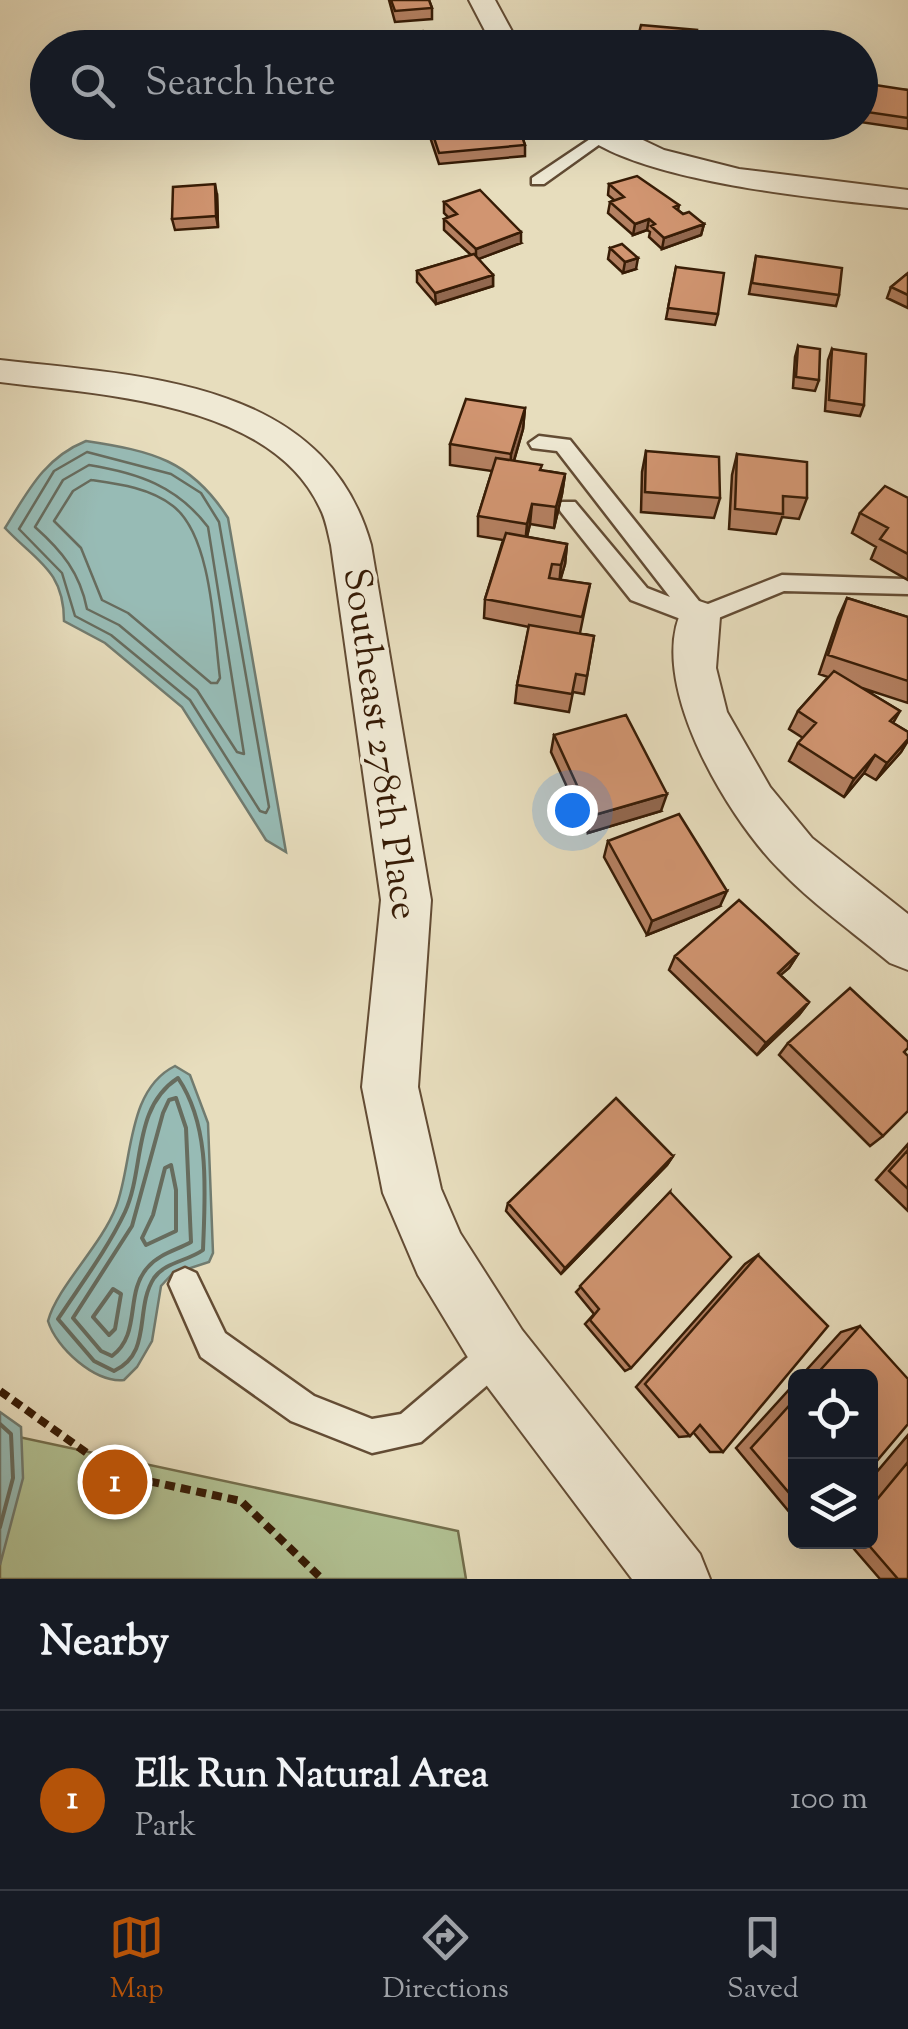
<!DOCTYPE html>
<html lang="en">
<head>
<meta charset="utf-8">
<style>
	:root { --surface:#171b24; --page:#20242c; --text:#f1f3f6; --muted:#9ea1a6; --line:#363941; --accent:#b45309 }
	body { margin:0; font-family:"Sorts Mill Goudy",serif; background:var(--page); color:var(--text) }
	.controls { position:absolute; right:30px; bottom:30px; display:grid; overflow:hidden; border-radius:15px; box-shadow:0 10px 40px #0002 }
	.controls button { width:90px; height:90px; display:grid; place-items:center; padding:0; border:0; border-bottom:2px solid var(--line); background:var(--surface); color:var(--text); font:50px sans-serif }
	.you { position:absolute; left:572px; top:810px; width:35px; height:35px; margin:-25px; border:8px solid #fff; border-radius:50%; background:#1a73e8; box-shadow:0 0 0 15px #1a73e833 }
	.badge { display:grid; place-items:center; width:65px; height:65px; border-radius:50%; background:var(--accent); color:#fff; font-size:32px; font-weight:700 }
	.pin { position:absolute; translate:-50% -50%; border:5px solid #fff; box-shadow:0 2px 10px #0006 }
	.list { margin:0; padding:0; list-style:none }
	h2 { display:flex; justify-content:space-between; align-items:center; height:130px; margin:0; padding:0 40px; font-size:42px }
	h2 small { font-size:32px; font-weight:400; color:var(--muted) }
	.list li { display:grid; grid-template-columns:65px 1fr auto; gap:30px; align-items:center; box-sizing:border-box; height:180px; padding:0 40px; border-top:2px solid var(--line) }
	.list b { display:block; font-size:38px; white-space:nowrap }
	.list p { margin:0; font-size:32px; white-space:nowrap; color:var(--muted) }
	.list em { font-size:32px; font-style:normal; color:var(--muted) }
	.icon { flex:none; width:55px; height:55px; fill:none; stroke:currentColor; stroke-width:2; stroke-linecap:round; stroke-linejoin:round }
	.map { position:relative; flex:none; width:908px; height:1579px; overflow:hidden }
	.search { position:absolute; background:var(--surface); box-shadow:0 10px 40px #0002; left:30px; right:30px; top:30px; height:110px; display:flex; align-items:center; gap:25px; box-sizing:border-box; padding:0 35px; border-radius:55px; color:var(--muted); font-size:38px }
	.sheet { height:310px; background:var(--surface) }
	nav { display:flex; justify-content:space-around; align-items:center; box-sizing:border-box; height:140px; border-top:2px solid var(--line); background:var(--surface); font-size:28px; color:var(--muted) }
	nav a { display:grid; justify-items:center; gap:5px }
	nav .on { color:var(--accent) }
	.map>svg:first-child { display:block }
	.green { fill:#b2c294; stroke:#746f4d; stroke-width:2.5 }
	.water { fill:#97bbb5; stroke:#717b6f; stroke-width:2.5 }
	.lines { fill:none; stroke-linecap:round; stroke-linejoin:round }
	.shore-far1 { stroke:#676c5e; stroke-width:2.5 }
	.shore { stroke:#676c5e; stroke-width:4 }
	.lane-casing { stroke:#634c34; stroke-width:5 }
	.street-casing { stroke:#634c34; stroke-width:4 }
	.path { stroke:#371c06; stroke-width:8; stroke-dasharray:10 6; stroke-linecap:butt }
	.lane { fill:#efe9d4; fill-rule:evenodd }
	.street { fill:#efe9d4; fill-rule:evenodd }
	.wall { fill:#b48061; stroke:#371c06; stroke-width:2.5 }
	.shaded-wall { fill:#92684f; stroke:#371c06; stroke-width:2.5 }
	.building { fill:#d19571; stroke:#371c06; stroke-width:2.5 }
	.labels { text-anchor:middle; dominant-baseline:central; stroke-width:8; stroke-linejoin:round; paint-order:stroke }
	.street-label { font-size:38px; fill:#371c06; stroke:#efe9d4 }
</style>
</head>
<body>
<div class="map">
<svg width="908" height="1579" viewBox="0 0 908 1579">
	<rect width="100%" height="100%" fill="#e7ddbd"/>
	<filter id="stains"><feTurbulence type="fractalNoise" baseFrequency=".002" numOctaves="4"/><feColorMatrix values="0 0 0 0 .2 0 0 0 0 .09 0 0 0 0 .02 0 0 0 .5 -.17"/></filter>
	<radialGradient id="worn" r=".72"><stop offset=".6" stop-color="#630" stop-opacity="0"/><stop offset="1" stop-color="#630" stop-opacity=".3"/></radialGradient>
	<!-- green -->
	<path class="green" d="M 0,1433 L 458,1531 L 466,1579 L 0,1579 Z"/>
	<!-- water -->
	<path class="water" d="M 86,441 C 152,451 191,460 228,518 L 286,852 L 266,840 L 182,707 L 105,643 L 64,621 C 64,570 36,561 5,528 C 28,491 44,458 86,441 Z
		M 175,1066 L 190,1075 L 208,1123 L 213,1253 L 209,1262 L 172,1274 L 161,1286 L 152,1341 L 137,1367 L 124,1380 C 95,1383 56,1348 48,1321 C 57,1287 101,1246 116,1207 C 133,1163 126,1090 175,1066 Z
		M 0,1412 L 21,1427 L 23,1478 L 0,1565 Z"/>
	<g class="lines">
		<!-- shore-far1 -->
		<path class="shore-far1" d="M 87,452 L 171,474 L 201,493 L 219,522 L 269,807 L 266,813 L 260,811 L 190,700 L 111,635 L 75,616 L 62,573 L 19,529 L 54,471 Z
			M 89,465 C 138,473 177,486 208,527 L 244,754 L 237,752 L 197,690 L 119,625 L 87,609 C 80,573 62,551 35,527 L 63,480 Z
			M 91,480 C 119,484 150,488 173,506 C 212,536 214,632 220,678 L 217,683 L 211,683 L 128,613 L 102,600 L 81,548 L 54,521 L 73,491 Z"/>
		<!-- shore -->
		<path class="shore" d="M 178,1078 C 211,1127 205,1193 203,1250 C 188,1261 165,1262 154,1278 C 134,1309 153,1353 114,1371 L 94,1361 L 58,1319 C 81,1284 107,1250 125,1212 C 145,1168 132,1108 178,1078 Z
			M 176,1098 L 186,1128 L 191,1242 C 177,1250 159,1254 148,1267 C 124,1293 142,1334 112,1356 L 101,1351 L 73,1318 L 132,1226 L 163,1113 L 169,1100 Z
			M 171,1165 L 176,1190 L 176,1231 L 146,1245 L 142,1238 L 153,1215 L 165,1168 Z
			M 113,1289 L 121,1294 L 115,1329 L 109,1335 L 93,1317 Z
			M 0,1424 L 11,1434 L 13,1478 L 0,1527"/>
		<!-- lane casing -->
		<g class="lane-casing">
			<path id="lane" d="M 602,131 L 607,133 L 607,139 L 544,184 L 532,184 L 532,178 Z
				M 539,436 L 570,440 L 703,606 L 782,575 L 904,579 L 908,580 L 908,594 L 784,591 L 699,626 L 631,600 L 561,512 L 558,507 L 561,502 L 575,502 L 647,588 L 670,597 L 557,451 L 532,448 L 529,443 Z
				M 185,1268 L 196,1273 L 225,1333 L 314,1396 L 372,1419 L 401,1414 L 488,1340 L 500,1335 L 512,1340 L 517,1352 L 512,1364 L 421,1442 L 372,1453 L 291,1421 L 201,1357 L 169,1284 L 174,1273 Z"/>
		</g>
		<!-- street casing -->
		<g class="street-casing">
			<path id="street" d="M 469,0 L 495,0 L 521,48 L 494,48 Z
				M 570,122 L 605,122 L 664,150 L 739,169 L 908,190 L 908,208 C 834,200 615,182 570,122 Z
				M 0,360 C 142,376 325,380 371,545 L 431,900 L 418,1087 L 441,1189 L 460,1233 L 522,1330 L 700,1554 L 710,1579 L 632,1579 L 478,1374 L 418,1275 L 383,1193 L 362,1087 L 381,900 L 331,545 C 328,533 326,519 320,508 C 270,401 101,395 0,382 Z
				M 699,601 L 714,606 L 720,617 L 716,668 L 727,712 L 770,787 L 812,838 L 908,914 L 908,970 L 890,963 C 853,932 811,903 778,868 C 726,815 644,678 684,606 Z"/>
		</g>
		<!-- path -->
		<path class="path" d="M 0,1391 L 105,1466 L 148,1481 L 241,1501 L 322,1579"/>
		<!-- lane -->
		<use href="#lane" class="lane"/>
		<!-- street -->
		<use href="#street" class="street"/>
	</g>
	<!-- wall -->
	<path class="wall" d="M 389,0 L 429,0 L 432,8 L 432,19 L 395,22 Z
		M 860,87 L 908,90 L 908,129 L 860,122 Z
		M 390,122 L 517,122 L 525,145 L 525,156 L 439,164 L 429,134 L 429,129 L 392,131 Z
		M 609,184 L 679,205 L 678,210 L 683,214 L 704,224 L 701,235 L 662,249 L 649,237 L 650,232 L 647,230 L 633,235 L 608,213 L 610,202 L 614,200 L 608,195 Z
		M 217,195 L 218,227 L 175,230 L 172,219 Z
		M 444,202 L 521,243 L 478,259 L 493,275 L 493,286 L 436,304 L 417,282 L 417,271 L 471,255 L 444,230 L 444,219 L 449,218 L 444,213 Z
		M 610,248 L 636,269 L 623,273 L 608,259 Z
		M 756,256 L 839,295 L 836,306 L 749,294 Z
		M 676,267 L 718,314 L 715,325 L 666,319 Z
		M 908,273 L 908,308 L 887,298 L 891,287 Z
		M 798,346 L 819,380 L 815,391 L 793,388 L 795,357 Z
		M 832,349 L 864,405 L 860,416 L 825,411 L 828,360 Z
		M 525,408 L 523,429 L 514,461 L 541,470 L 565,474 L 562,494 L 554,528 L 530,524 L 527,537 L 567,544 L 565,564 L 560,580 L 590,584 L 580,633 L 594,636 L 584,694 L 573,692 L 569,712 L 515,703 L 517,685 L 529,627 L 484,618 L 485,599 L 503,540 L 478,536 L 478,516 L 492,471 L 450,465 L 450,444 Z
		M 646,451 L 720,498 L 714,518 L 641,512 L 642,472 Z
		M 737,454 L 807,498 L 799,519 L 782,517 L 776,534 L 729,529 L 732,475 Z
		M 908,498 L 908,580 L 871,559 L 876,547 L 852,533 L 860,513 Z
		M 847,598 L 908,617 L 908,703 L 862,688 L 900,711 L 893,723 L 908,732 L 908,741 L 901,752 L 876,780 L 864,773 L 844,797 L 789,761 L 798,743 L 803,738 L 789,729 L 798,711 L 828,677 L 819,674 L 838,618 Z
		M 554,735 L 661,811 L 588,833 L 551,752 Z
		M 608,841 L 720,906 L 647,935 L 604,857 Z
		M 798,954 L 789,968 L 780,975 L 809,1002 L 799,1015 L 757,1055 L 669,970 L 675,956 Z
		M 788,1043 L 904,1052 L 883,1136 L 870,1146 L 779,1055 Z
		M 908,1144 L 908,1211 L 876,1180 Z
		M 673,1156 L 667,1165 L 561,1274 L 506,1211 L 508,1203 Z
		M 670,1192 L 631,1368 L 625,1371 L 585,1324 L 594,1314 L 576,1292 Z
		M 758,1255 L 723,1452 L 710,1452 L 693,1432 L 690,1436 L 679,1437 L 636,1387 L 745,1264 Z
		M 860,1326 L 870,1376 L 801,1376 L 841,1332 Z
		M 796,1382 L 796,1520 L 736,1448 Z
		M 908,1435 L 908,1579 L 880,1579 L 848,1542 L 870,1542 L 870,1480 Z"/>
	<!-- shaded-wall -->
	<path class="shaded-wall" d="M 215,184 L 217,195 L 218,227 L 216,216 Z
		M 649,219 L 647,230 L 633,235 L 635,224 Z
		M 704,224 L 701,235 L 662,249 L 664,238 Z
		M 521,232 L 521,243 L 476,260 L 476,249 Z
		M 638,258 L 636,269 L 623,273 L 625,262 Z
		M 493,275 L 493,286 L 436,304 L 435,293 Z
		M 525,408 L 523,429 L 510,474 L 511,454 Z
		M 565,474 L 562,494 L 554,528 L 556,507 Z
		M 532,504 L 530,524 L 525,544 L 527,524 Z
		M 567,544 L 565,564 L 559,585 L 561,565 Z
		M 908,739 L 901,752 L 876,780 L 887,763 Z
		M 875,755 L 864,773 L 844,797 L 854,779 Z
		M 667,794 L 661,811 L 588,833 L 591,816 Z
		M 727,891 L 720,906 L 647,935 L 652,921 Z
		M 798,954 L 789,968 L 768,986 L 778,973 Z
		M 809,1002 L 799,1015 L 757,1055 L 766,1043 Z
		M 673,1156 L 667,1165 L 561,1274 L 565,1268 Z"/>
	<!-- building -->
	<path class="building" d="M 391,0 L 429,0 L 432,8 L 395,11 Z
		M 641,25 L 697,30 L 694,48 L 657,48 L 636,45 Z
		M 423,31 L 433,48 L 337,48 L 335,43 Z
		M 737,35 L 787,47 L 726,47 Z
		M 798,37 L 835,46 L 834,48 L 789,47 Z
		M 862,83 L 908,90 L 908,118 L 860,111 Z
		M 438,122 L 517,122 L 525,145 L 439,153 L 429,123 Z
		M 637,176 L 679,205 L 674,207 L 683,214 L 689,212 L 704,224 L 664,238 L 651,226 L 655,224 L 649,219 L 635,224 L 610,202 L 624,197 L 609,184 Z
		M 215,184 L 216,216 L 172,219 L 173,187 Z
		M 480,190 L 521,232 L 476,249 L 444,219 L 457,214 L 444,202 Z
		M 622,244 L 638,258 L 625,262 L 610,248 Z
		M 474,254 L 493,275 L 435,293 L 417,271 Z
		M 756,256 L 842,268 L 839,295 L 752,283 Z
		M 676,267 L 724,273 L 718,314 L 668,308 Z
		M 908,273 L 908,295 L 891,287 Z
		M 798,346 L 820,349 L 819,380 L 796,377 Z
		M 832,349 L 866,354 L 864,405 L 829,400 Z
		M 466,399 L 525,408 L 511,454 L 450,444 Z
		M 646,451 L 719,457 L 720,498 L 645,492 Z
		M 737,454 L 807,462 L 807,498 L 783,496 L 783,514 L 735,509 Z
		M 496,458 L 542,465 L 540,470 L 565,474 L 556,507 L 532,504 L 527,524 L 478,516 Z
		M 885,486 L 908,498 L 908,554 L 880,539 L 888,528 L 860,513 Z
		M 506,533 L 567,544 L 561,565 L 552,564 L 549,578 L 590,584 L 582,617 L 485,599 Z
		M 847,598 L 908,617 L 908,681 L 828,655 Z
		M 529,625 L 594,636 L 587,676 L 576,674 L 572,694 L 517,685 Z
		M 834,671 L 900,711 L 890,721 L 908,732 L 908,739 L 887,763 L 875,755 L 854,779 L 798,743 L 816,723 L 798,711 Z
		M 626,715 L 667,794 L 591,816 L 554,735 Z
		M 679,814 L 727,891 L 652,921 L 608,841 Z
		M 739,900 L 798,954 L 778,973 L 809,1002 L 766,1043 L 675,956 Z
		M 850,988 L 908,1042 L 908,1048 L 904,1052 L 908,1056 L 908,1111 L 883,1136 L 788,1043 Z
		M 616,1098 L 673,1156 L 565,1268 L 508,1203 Z
		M 908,1150 L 908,1189 L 889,1171 Z
		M 670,1192 L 731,1257 L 631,1368 L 590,1320 L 599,1309 L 580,1286 Z
		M 758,1255 L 828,1326 L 723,1452 L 700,1425 L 690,1436 L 645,1384 Z
		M 860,1326 L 908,1379 L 908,1424 L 870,1469 L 870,1376 L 815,1376 Z
		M 796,1398 L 796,1501 L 751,1448 Z
		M 908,1462 L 908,1579 L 898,1579 L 866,1542 L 870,1542 L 870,1508 Z"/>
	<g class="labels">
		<!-- street labels -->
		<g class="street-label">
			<text transform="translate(378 744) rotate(82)">Southeast 278th Place</text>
		</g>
	</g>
	<rect width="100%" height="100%" filter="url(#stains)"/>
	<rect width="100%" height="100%" fill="url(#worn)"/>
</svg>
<div class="controls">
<button><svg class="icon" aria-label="locate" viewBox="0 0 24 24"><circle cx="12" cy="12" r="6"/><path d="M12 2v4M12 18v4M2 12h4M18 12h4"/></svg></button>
<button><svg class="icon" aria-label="layers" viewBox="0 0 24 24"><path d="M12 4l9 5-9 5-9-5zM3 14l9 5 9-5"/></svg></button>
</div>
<div class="you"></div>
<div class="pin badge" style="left:115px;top:1482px">1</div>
<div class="search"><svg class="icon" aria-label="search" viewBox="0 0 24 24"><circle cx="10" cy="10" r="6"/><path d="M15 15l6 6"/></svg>Search here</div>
</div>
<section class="sheet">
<h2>Nearby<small></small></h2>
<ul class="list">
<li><span class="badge">1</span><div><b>Elk Run Natural Area</b><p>Park</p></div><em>100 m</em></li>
</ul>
</section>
<nav>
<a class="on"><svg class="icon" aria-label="map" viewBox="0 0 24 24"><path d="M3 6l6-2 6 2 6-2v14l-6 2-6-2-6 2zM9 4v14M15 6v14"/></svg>Map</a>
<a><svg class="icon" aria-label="directions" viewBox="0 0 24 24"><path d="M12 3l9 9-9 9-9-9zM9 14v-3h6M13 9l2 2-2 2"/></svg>Directions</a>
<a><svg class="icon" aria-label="saved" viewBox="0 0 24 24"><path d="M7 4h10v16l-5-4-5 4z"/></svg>Saved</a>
</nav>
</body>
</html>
